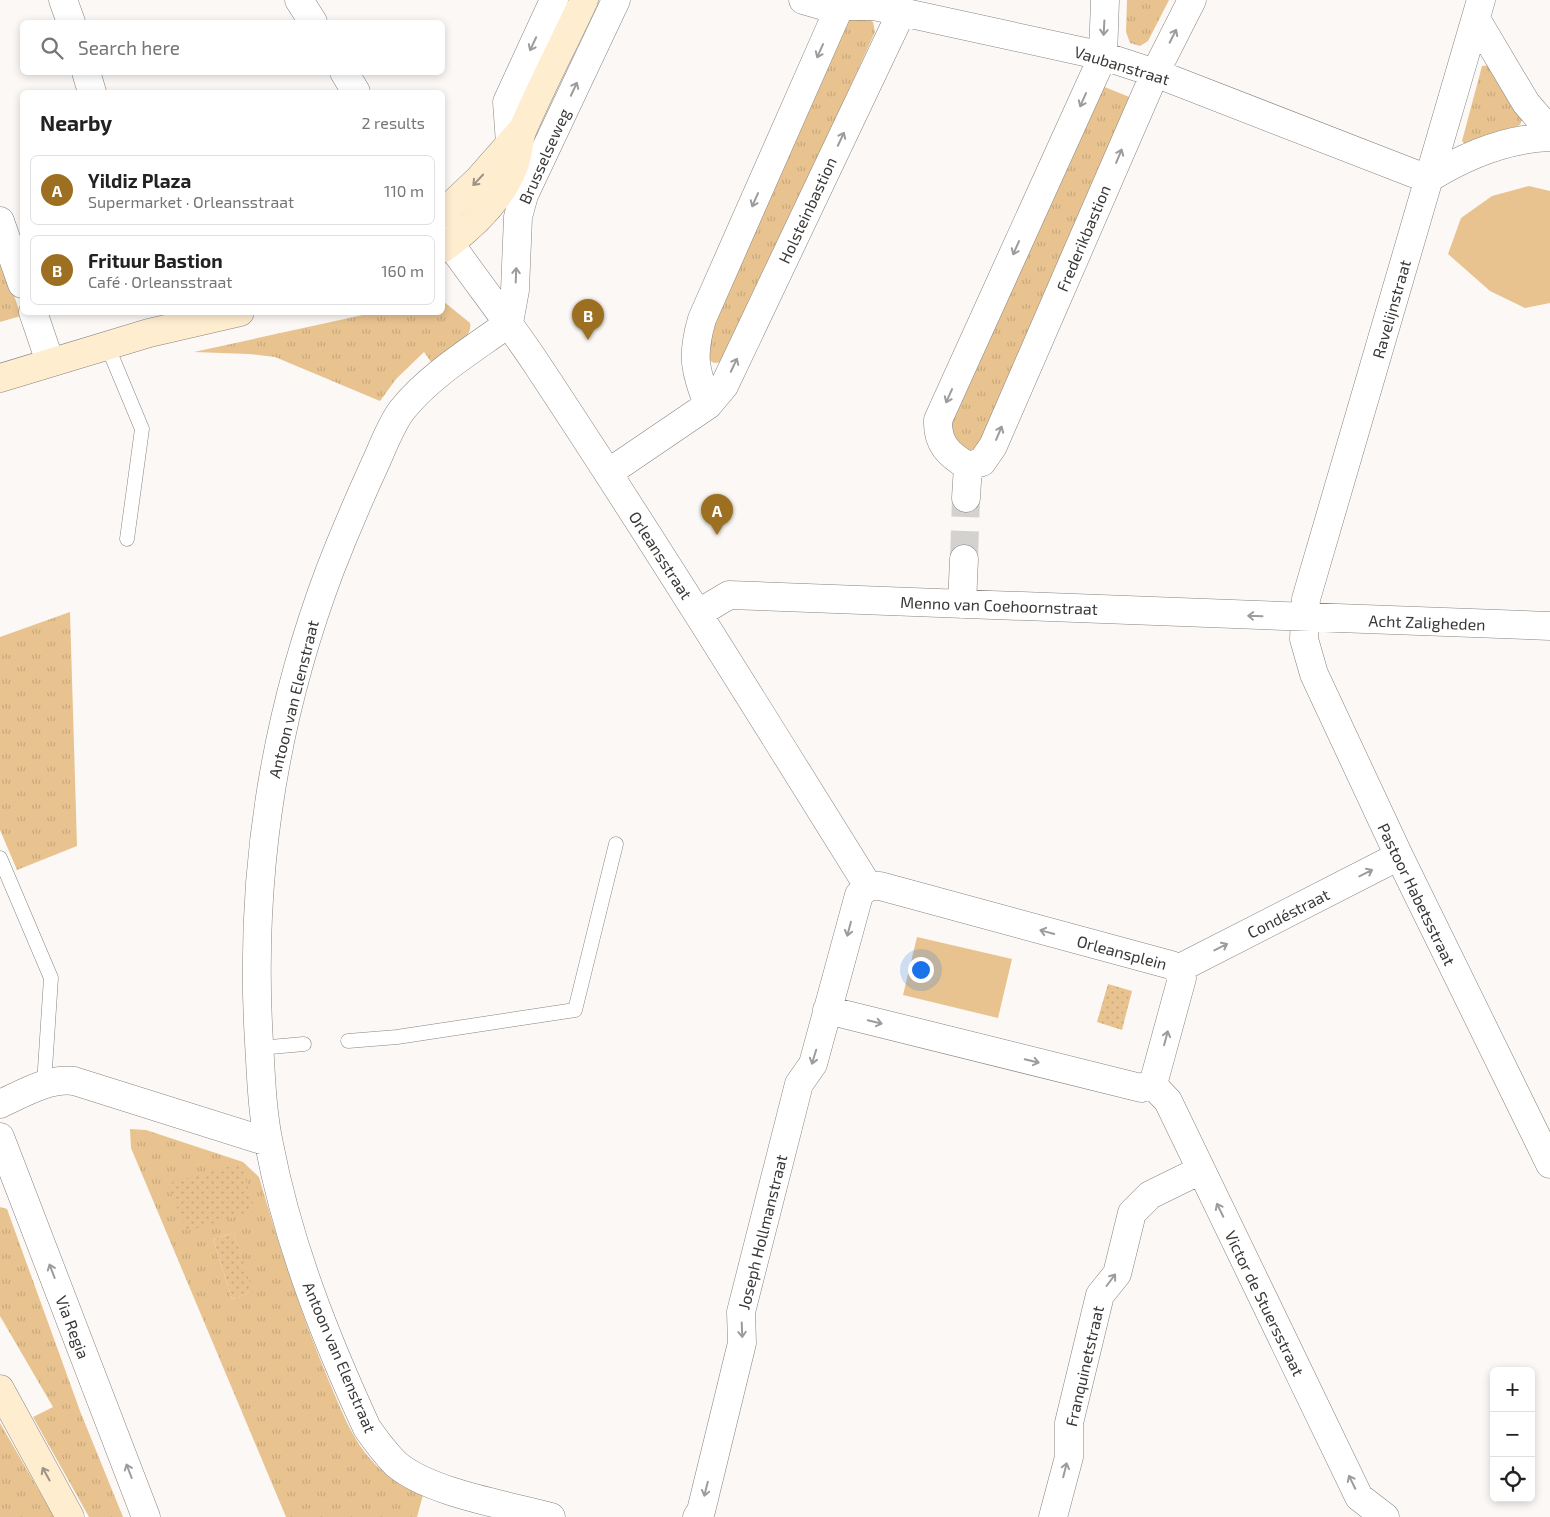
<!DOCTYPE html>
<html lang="en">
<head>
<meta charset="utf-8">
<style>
	:root { --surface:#fff; --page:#f6f6f6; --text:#222; --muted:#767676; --line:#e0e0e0; --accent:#9d6f20 }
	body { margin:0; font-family:"Exo 2",sans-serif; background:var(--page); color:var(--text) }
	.controls { position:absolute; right:15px; bottom:15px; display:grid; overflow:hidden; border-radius:8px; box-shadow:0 2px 8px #0003 }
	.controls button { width:45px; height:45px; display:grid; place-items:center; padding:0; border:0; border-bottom:1px solid var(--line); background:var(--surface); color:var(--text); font:25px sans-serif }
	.you { position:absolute; left:920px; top:969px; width:18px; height:18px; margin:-12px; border:4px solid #fff; border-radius:50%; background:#1a73e8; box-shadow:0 0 0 8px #1a73e833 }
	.badge { display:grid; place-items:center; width:32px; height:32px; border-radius:50%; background:var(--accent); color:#fff; font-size:16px; font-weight:700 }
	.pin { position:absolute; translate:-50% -41px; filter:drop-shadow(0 1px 2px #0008) }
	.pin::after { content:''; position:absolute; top:26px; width:18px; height:15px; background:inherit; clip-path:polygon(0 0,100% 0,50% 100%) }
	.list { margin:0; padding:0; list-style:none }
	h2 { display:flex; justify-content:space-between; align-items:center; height:65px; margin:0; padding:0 20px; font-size:21px }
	h2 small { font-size:16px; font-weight:400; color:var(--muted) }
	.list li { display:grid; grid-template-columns:32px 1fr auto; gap:15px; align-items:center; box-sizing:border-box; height:70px; margin:0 10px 10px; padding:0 10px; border:1px solid var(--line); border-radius:8px }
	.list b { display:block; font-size:19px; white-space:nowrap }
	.list p { margin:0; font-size:16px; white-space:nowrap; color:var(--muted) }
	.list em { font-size:16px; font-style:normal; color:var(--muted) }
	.icon { flex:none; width:28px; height:28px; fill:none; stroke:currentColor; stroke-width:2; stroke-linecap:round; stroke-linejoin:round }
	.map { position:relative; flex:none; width:1550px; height:1517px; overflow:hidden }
	.search { position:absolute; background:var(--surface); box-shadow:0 2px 8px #0003; left:20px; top:20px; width:425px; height:55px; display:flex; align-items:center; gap:12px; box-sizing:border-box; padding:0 18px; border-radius:8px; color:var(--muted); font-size:19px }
	.panel { position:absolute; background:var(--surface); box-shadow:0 2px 8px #0003; left:20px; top:90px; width:425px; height:225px; border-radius:8px }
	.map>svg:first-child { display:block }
	.grass { fill:url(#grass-tufts); fill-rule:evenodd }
	.park { fill:url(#park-dots) }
	.pitch { fill:#e8c38f }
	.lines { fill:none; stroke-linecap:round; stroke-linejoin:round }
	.street-tunnel { stroke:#d4d2cf; stroke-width:28; stroke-dasharray:28 14; stroke-linecap:butt }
	.lane-casing { stroke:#868481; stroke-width:15 }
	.street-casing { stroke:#868481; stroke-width:29 }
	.secondary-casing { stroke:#868481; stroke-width:29 }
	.lane { stroke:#fff; stroke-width:14 }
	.street { stroke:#fff; stroke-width:28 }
	.secondary { stroke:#ffedd0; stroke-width:28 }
	.oneway { stroke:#9c9c9c }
	.oneway2 { stroke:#9c9384 }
	.labels { text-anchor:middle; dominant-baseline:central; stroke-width:4; stroke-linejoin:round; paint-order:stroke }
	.street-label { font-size:16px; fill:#3a3938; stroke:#fff }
</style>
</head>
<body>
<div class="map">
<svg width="1550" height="1517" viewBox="0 0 1550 1517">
	<defs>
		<pattern id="grass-tufts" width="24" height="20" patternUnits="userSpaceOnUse" patternTransform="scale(1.25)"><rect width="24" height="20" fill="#e8c38f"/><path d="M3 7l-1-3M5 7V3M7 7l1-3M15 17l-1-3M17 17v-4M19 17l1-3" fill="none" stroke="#c8a87c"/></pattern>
		<pattern id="park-dots" width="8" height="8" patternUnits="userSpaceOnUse" patternTransform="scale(1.25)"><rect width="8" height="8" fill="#e8c38f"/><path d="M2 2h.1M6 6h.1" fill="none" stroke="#c8a87c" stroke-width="1.8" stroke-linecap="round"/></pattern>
	</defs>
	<rect width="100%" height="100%" fill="#fbf8f5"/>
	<!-- grass -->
	<path class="grass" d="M 1127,0 L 1169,0 L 1148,41 L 1140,46 L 1130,43 L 1126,32 Z
		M 865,16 L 873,22 L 875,32 L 739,333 L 722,362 L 714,363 L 706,358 L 719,305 L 850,18 Z
		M 1492,65 L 1523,117 L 1520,125 L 1467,146 L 1462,141 L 1482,66 Z
		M 1102,86 L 1132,98 L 981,453 L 960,455 L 949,418 Z
		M 0,254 L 21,316 L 0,322 Z
		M 443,301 L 470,323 C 474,340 443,354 431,362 L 424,352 L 396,379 L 380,401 L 275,357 L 249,354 L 194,352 L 372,313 L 442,312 Z
		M 70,612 L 77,846 L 17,870 L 0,830 L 0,637 Z
		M 130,1129 L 146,1130 L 243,1162 L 259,1177 C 280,1248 302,1318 331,1386 C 342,1412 353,1441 373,1462 C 387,1477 404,1487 423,1495 L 417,1517 L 286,1517 L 131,1148 ZM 234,1233 L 252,1292 L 232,1299 L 213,1239 Z
		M 0,1207 L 7,1209 L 80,1411 L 123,1517 L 89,1517 L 33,1417 L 53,1407 L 0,1316 Z
		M 0,1423 L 54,1517 L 0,1517 Z"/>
	<!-- park -->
	<path class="park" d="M 1108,984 L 1132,991 L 1122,1030 L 1097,1022 Z
		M 241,1163 L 255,1211 L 187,1231 L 167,1184 Z
		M 234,1233 L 253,1292 L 232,1299 L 213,1239 Z"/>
	<!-- pitch -->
	<path class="pitch" d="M 1529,186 L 1550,191 L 1550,303 L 1525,308 L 1490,291 L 1448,254 L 1461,218 L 1492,196 Z
		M 917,937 L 1012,959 L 998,1018 L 903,995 Z"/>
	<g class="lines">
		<!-- street-tunnel -->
		<path class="street-tunnel" d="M 964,559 L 966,498"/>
		<!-- lane casing -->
		<g class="lane-casing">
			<path id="lane" d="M 107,345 L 142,429 L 127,539
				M 0,858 L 51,978 L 44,1084
				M 348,1041 L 397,1037 L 575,1010 L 616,844
				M 259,1048 L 304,1044"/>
		</g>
		<!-- street casing -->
		<g class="street-casing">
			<path id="street" d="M 63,0 L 71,22
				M 299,0 L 313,22
				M 803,0 L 824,6 L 874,6 L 1103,56 L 1155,73 L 1428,179 C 1466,155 1505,139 1550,137
				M 1105,0 L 1103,56 L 938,420 C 937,444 949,455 968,466 L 982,462 L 993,446 L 1155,73 L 1192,0
				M 1481,0 L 1306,599 L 1304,639 L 1314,674 L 1399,856 L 1550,1164
				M 1476,19 L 1526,103 L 1550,131
				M 86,72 L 92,92
				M 344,72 L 356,92
				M 510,143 L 507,102 L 554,0
				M 0,221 L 22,284
				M 442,232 C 472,276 506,318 536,363 C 650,535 759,711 868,886
				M 33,312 L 50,362
				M 509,323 C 472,350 430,375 402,410 C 390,426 383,447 375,464 C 359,499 344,534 330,570 C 273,721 249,880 259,1042 C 261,1076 262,1111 269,1144 C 288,1243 325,1337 367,1428 C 376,1441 385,1453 396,1464 C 430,1493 507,1505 551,1517
				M 509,323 L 515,290 L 518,217 L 524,195 L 616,0
				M 708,405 C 695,369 691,357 702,319 L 840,6
				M 608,473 L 708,405 L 724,386 L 902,11
				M 966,498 L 968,466
				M 962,604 L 964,559
				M 699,613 L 729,595 L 1550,626
				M 1178,969 L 1399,856
				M 1152,1084 L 1168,1101 L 1359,1497 L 1385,1517
				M 0,1104 C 24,1093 48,1078 74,1081 L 268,1142
				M 0,1137 L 146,1517
				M 697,1517 L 701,1511 L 742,1343 L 741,1312 L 799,1084 L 813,1064 L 859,895 L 868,886 L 880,886 L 1171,965 L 1178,969 L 1182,978 L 1155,1077 L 1152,1084 L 1141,1088 L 827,1010
				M 1053,1517 L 1069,1457 L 1069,1423 L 1100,1295 L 1117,1274 L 1132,1213 L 1150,1195 L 1201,1170"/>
		</g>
		<!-- secondary casing -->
		<g class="secondary-casing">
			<path id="secondary" d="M 442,214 L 478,180 L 522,130
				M 442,249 C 471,228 501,200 514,166 C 519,154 518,140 523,129 C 542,85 564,43 584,0
				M 0,378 L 149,333 L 240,312
				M 0,1389 L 70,1517"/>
		</g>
		<!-- lane -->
		<use href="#lane" class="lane"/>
		<!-- street -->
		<use href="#street" class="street"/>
		<!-- secondary -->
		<use href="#secondary" class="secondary"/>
	</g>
	<!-- one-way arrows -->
	<defs><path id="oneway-shaft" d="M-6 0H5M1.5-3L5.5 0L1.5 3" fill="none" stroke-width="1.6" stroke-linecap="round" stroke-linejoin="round" transform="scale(1.25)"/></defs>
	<g class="oneway">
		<use href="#oneway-shaft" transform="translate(1104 28) rotate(93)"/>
		<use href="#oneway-shaft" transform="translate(1173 36) rotate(-63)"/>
		<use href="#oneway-shaft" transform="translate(533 44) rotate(115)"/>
		<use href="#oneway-shaft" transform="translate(820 51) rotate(114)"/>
		<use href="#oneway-shaft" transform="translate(574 89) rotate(-65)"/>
		<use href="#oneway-shaft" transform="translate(1083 100) rotate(114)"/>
		<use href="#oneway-shaft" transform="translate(841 139) rotate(-65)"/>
		<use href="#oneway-shaft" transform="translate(1119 156) rotate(-67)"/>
		<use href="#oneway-shaft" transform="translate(755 200) rotate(114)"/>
		<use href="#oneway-shaft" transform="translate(1016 248) rotate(114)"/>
		<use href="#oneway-shaft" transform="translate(516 275) rotate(-88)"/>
		<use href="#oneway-shaft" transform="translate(734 365) rotate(-65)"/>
		<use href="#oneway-shaft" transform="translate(949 396) rotate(114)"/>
		<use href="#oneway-shaft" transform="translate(999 433) rotate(-67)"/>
		<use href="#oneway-shaft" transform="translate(1255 616) rotate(-178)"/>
		<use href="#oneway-shaft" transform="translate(1366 873) rotate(-27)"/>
		<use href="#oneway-shaft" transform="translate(849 929) rotate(105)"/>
		<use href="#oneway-shaft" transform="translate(1047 932) rotate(-165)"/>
		<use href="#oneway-shaft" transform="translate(1221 947) rotate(-27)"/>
		<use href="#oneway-shaft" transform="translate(875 1022) rotate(14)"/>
		<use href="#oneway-shaft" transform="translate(1166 1038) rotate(-75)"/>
		<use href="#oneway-shaft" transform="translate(814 1057) rotate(107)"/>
		<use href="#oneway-shaft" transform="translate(1032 1061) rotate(14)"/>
		<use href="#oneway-shaft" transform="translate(1220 1210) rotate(-116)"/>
		<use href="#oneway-shaft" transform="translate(52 1271) rotate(-111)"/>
		<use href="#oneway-shaft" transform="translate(1111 1280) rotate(-53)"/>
		<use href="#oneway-shaft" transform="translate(742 1330) rotate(88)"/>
		<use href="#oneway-shaft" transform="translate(1065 1470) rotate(-76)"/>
		<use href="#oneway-shaft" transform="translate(129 1471) rotate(-111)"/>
		<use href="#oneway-shaft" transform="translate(1352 1482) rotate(-116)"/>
		<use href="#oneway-shaft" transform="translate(706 1489) rotate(104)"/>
	</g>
	<g class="oneway2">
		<use href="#oneway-shaft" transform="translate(478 180) rotate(133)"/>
		<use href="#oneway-shaft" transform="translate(46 1474) rotate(-119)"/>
	</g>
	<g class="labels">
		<!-- street labels -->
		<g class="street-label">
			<text transform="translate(1122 65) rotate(17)">Vaubanstraat</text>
			<text transform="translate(544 156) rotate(-66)">Brusselseweg</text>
			<text transform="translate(807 210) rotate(-65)">Holsteinbastion</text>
			<text transform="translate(1083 238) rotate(-67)">Frederikbastion</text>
			<text transform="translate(1391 309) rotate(-74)">Ravelijnstraat</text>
			<text transform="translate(661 555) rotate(57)">Orleansstraat</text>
			<text transform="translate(999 605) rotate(2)">Menno van Coehoornstraat</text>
			<text transform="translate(1427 622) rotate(2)">Acht Zaligheden</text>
			<text transform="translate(293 699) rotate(-76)">Antoon van Elenstraat</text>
			<text transform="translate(1417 894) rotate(64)">Pastoor Habetsstraat</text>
			<text transform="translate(1288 913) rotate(-27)">Condéstraat</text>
			<text transform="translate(1122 952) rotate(15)">Orleansplein</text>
			<text transform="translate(762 1232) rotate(-76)">Joseph Hollmanstraat</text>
			<text transform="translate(1265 1303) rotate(64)">Victor de Stuersstraat</text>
			<text transform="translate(73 1327) rotate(69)">Via Regia</text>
			<text transform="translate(340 1357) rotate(67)">Antoon van Elenstraat</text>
			<text transform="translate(1084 1366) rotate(-77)">Franquinetstraat</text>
		</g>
	</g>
</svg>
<div class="controls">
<button>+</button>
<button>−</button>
<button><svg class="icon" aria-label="locate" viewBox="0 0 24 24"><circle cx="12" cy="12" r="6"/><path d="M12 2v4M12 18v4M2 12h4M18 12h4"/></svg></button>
</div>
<div class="you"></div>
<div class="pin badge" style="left:717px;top:535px">A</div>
<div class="pin badge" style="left:588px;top:340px">B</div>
<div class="search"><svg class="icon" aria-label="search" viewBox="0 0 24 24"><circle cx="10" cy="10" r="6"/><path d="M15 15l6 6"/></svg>Search here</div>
<section class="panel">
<h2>Nearby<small>2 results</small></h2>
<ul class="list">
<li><span class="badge">A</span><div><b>Yildiz Plaza</b><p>Supermarket · Orleansstraat</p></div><em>110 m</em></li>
<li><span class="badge">B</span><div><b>Frituur Bastion</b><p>Café · Orleansstraat</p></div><em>160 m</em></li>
</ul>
</section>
</div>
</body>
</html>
